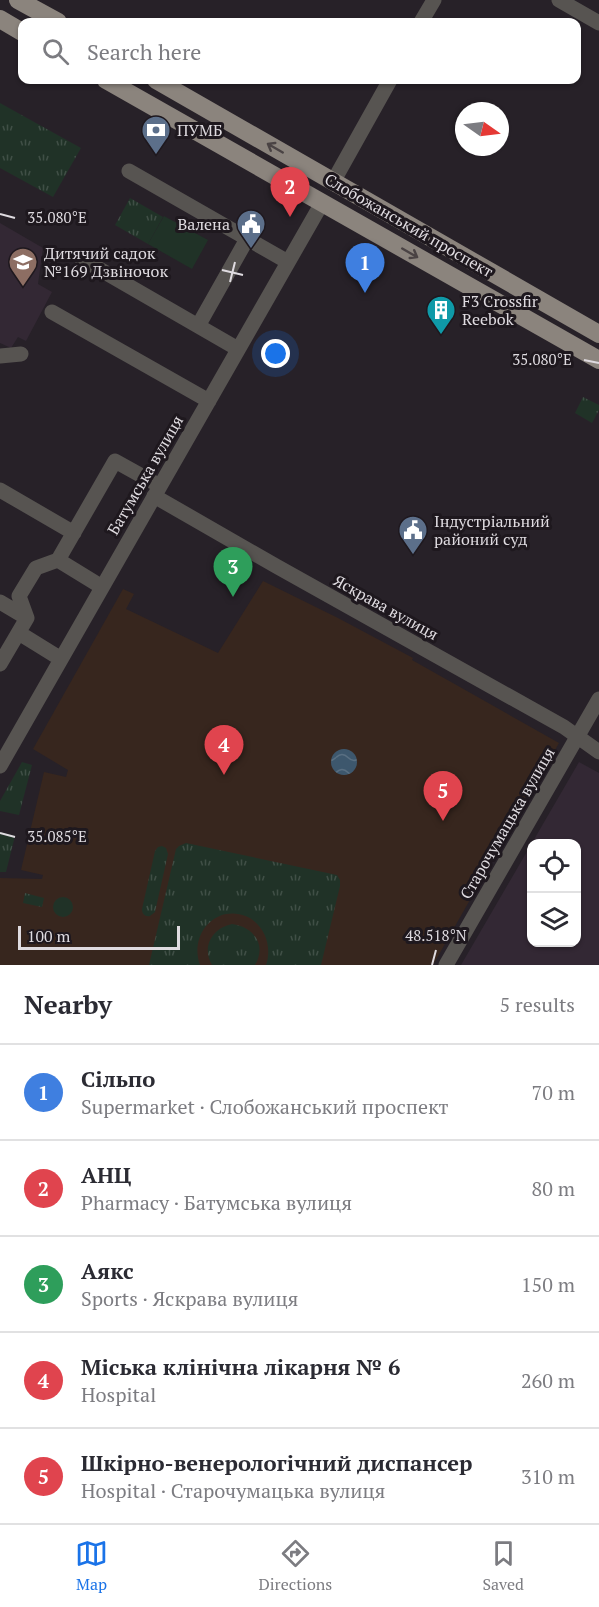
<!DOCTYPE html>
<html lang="en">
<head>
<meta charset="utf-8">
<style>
	:root { --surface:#fff; --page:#f2f2f3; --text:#2b2b33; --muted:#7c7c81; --line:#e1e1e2; --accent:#1a73e8 }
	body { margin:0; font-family:"PT Serif",serif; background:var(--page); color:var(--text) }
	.controls { position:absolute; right:18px; bottom:18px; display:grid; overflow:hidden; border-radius:12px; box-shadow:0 2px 4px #0004 }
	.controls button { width:54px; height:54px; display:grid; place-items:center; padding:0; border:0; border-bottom:2px solid var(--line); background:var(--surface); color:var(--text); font:30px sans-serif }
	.compass { position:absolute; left:455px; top:102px; width:54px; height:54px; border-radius:50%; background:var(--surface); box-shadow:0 2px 4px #0004; rotate:104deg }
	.scale { position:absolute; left:18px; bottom:15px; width:162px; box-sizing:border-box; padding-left:6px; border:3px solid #dfdbe0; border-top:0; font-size:16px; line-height:21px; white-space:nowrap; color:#dfdbe0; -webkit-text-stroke:4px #1e181e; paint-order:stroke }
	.you { position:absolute; left:276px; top:354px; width:21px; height:21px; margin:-15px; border:4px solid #fff; border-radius:50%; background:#1a73e8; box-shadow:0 0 0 9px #1a73e833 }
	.badge { display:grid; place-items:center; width:39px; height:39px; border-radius:50%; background:var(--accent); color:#fff; font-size:20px; font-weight:700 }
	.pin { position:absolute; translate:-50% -50px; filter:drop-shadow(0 2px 3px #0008) }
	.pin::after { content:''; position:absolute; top:32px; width:21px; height:18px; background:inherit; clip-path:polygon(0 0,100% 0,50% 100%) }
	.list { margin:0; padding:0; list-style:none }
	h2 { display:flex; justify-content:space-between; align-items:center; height:78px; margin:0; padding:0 24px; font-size:26px }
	h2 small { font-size:20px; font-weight:400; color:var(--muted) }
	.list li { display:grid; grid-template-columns:39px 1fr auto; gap:18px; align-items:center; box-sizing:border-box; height:96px; padding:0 24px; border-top:2px solid var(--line) }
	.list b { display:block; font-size:22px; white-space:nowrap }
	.list p { margin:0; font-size:20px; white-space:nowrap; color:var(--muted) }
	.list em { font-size:20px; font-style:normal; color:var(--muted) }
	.icon { flex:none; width:33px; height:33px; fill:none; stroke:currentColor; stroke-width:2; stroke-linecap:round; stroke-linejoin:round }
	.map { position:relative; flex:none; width:599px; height:965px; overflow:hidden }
	.search { position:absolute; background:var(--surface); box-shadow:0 2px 4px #0004; left:18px; right:18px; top:18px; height:66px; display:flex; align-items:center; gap:15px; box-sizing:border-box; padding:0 21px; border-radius:12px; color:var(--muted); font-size:22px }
	.sheet { height:558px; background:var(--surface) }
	nav { display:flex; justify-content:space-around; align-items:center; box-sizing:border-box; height:84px; border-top:2px solid var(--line); background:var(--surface); font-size:16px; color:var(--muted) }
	nav a { display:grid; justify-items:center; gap:3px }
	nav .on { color:var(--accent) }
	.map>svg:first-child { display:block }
	.built { fill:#332834; fill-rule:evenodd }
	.medical { fill:#37261e }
	.grass { fill:url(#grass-tufts) }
	.garden { fill:#203227 }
	.water { fill:url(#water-waves) }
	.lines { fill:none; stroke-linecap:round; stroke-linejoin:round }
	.minor { stroke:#575451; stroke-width:15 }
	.major { stroke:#8b847d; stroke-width:18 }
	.oneway { stroke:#4a4344 }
	.ticks { fill:none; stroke:#dfdbe0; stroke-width:2 }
	.labels { text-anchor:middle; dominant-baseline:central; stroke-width:6; stroke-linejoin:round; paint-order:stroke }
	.poi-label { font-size:16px; fill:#dfdbe0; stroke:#1e181e; text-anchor:start }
	.street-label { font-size:16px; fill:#dfdbe0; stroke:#1e181e }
	.ticks-label { font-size:15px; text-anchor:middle; fill:#dfdbe0; stroke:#1e181e; stroke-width:6; stroke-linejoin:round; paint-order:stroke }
</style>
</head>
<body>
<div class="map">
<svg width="599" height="965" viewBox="0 0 599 965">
	<defs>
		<pattern id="grass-tufts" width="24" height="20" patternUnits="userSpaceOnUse" patternTransform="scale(1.5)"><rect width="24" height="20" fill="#203227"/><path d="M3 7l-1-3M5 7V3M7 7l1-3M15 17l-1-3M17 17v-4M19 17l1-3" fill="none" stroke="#404f46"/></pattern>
		<pattern id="water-waves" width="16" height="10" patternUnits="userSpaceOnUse" patternTransform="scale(1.5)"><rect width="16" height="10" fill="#3d576d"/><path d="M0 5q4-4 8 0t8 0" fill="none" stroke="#596f82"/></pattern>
	</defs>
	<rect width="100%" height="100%" fill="#272128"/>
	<!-- built -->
	<path class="built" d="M 0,223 L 43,248 L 38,284 L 52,292 L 26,341 L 18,337 L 11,348 L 0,343 Z
		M 579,762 L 599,773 L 599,965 L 461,965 ZM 532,843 L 576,843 L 576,942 L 532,942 Z"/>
	<!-- medical -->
	<path class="medical" d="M 263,581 L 338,618 L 413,658 L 412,660 L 559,743 L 433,965 L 0,965 L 0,878 L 42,879 L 43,875 L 21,870 L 44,772 L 66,777 L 68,770 L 33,749 L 123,589 L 134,594 L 126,609 L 218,653 Z"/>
	<!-- grass -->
	<path class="grass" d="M 0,103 L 81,148 L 53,197 L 0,168 Z
		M 130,198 L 163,217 L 148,244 L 115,225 Z
		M 583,397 L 599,405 L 599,410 L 592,423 L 575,413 Z
		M 22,762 L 32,765 L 19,815 L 0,811 L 0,801 Z
		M 0,832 L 15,836 L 6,872 L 0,872 Z
		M 186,843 L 337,875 L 340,880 L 340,886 L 321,965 L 266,965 C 275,939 256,909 226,914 C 203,919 192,944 200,965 L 149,965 L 176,849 L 179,846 Z
		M 162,846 L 166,848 L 168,854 L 155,912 L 150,916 C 145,917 142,914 142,909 L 155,851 L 158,847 Z
		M 25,893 L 44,898 L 42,907 L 23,903 Z
		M53 907a10 10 0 1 1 20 0a10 10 0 1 1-20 0Z
		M 232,924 C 254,927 267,945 255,965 L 212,965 C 201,946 213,928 232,924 Z"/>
	<!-- garden -->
	<path class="garden" d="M 164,216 L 208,240 L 192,269 L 148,244 Z"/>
	<!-- water -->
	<path class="water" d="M331 762a13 13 0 1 1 26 0a13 13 0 1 1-26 0Z"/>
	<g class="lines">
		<!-- minor -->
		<path class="minor" d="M 559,0 L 599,23
			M 421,22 L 434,0
			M 129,171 L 288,262
			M 333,182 L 390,80
			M 82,259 L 238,349
			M 52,312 L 209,401
			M 198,326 L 247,239
			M 0,356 L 21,354
			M 0,490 L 74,533
			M 154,496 L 276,566 L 564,727 L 599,752
			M 58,560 L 102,587
			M 0,602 L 27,618
			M 19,633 L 61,659
			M 0,664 L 27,618 L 19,596 L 36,568 L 58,560 L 115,461 L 160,486
			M 0,766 L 322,203
			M 446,965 L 599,699"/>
		<!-- major -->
		<path class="major" d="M 18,0 L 58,22
			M 0,19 L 22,32
			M 106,80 L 599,360
			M 156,80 L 599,334"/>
	</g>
	<!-- one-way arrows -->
	<defs><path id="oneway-shaft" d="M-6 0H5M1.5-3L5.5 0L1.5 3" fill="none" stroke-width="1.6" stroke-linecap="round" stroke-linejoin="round" transform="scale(1.5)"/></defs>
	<g class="oneway">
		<use href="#oneway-shaft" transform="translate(275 148) rotate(-150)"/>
		<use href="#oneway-shaft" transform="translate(410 253) rotate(30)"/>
	</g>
	<!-- ticks -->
	<path class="ticks" d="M 0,214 L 15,218M 222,270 L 243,275M 230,282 L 235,262M 584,360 L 599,363M 0,833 L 15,837M 432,965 L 436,950"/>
	<!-- icons -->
	<defs>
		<g id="bank-pin" transform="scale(1.5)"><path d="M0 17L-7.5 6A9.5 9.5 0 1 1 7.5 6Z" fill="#5c6f8a" stroke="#1e181e"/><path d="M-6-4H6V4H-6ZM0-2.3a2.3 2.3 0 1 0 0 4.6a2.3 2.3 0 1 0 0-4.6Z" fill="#fff"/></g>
		<g id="civic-pin" transform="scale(1.5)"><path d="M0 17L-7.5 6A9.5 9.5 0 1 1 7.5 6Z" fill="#5c6f8a" stroke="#1e181e"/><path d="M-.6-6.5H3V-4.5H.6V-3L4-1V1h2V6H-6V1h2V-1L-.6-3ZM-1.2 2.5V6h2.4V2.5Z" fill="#fff"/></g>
		<g id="school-pin" transform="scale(1.5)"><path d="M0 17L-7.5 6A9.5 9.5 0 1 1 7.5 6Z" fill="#8d6e63" stroke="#1e181e"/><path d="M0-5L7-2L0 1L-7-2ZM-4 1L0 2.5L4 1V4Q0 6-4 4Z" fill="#fff"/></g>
		<g id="building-pin" transform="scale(1.5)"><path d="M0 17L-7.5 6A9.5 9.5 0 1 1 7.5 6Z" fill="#0f9aa8" stroke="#1e181e"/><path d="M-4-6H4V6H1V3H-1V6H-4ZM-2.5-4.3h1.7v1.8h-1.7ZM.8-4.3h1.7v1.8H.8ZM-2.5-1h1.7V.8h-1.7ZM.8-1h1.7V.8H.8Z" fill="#fff"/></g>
	</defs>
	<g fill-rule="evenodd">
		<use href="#bank-pin" x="156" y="130"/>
		<use href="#civic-pin" x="251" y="224"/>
		<use href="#school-pin" x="23" y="262"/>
		<use href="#building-pin" x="441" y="310"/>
		<use href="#civic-pin" x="413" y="530"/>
	</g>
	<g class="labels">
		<!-- poi labels -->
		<g class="poi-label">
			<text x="177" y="130">ПУМБ</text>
			<text x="230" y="224" text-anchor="end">Валена</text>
			<text x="44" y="253">Дитячий садок<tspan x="44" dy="18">№169 Дзвіночок</tspan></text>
			<text x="462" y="301">F3 Crossfir<tspan x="462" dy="18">Reebok</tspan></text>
			<text x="434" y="521">Індустріальний<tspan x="434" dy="18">районий суд</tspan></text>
		</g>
		<!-- street labels -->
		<g class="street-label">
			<text transform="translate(409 225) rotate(30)">Слобожанський проспект</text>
			<text transform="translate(145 475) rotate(-60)">Батумська вулиця</text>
			<text transform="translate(386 607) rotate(29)">Яскрава вулиця</text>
			<text transform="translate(507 823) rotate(-60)">Старочумацька вулиця</text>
		</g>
	</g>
	<g class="ticks-label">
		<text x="57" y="223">35.080°E</text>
		<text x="542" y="365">35.080°E</text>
		<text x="57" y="842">35.085°E</text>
		<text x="436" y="941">48.518°N</text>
	</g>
</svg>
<div class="controls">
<button><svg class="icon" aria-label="locate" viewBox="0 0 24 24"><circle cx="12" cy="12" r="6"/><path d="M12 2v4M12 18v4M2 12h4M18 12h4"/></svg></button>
<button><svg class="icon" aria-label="layers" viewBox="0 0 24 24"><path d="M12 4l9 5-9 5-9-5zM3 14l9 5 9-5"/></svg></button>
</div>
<svg class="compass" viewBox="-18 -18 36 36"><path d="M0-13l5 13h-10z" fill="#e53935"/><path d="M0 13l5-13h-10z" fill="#7c7c81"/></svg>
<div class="scale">100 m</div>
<div class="you"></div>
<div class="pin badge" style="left:365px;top:293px;background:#3f7fe0">1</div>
<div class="pin badge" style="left:290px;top:217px;background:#e0444e">2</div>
<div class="pin badge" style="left:233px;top:597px;background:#2e9e5b">3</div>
<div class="pin badge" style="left:224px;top:775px;background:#e0444e">4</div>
<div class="pin badge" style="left:443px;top:821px;background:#e0444e">5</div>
<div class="search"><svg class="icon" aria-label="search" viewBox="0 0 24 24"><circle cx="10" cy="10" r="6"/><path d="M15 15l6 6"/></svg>Search here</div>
</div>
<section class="sheet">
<h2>Nearby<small>5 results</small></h2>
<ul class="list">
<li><span class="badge" style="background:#3f7fe0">1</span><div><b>Сільпо</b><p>Supermarket · Слобожанський проспект</p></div><em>70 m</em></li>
<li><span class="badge" style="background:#e0444e">2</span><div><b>АНЦ</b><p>Pharmacy · Батумська вулиця</p></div><em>80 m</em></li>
<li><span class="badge" style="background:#2e9e5b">3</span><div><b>Аякс</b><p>Sports · Яскрава вулиця</p></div><em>150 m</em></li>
<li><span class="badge" style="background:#e0444e">4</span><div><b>Міська клінічна лікарня № 6</b><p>Hospital</p></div><em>260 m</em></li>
<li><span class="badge" style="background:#e0444e">5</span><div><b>Шкірно-венерологічний диспансер</b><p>Hospital · Старочумацька вулиця</p></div><em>310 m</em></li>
</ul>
</section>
<nav>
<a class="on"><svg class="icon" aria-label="map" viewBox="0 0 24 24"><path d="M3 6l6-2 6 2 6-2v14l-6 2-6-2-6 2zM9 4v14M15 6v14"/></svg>Map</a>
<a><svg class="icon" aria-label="directions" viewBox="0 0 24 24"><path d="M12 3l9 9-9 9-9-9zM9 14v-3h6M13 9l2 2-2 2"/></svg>Directions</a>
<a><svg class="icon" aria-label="saved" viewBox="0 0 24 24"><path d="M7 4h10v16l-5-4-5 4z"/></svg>Saved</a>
</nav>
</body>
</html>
